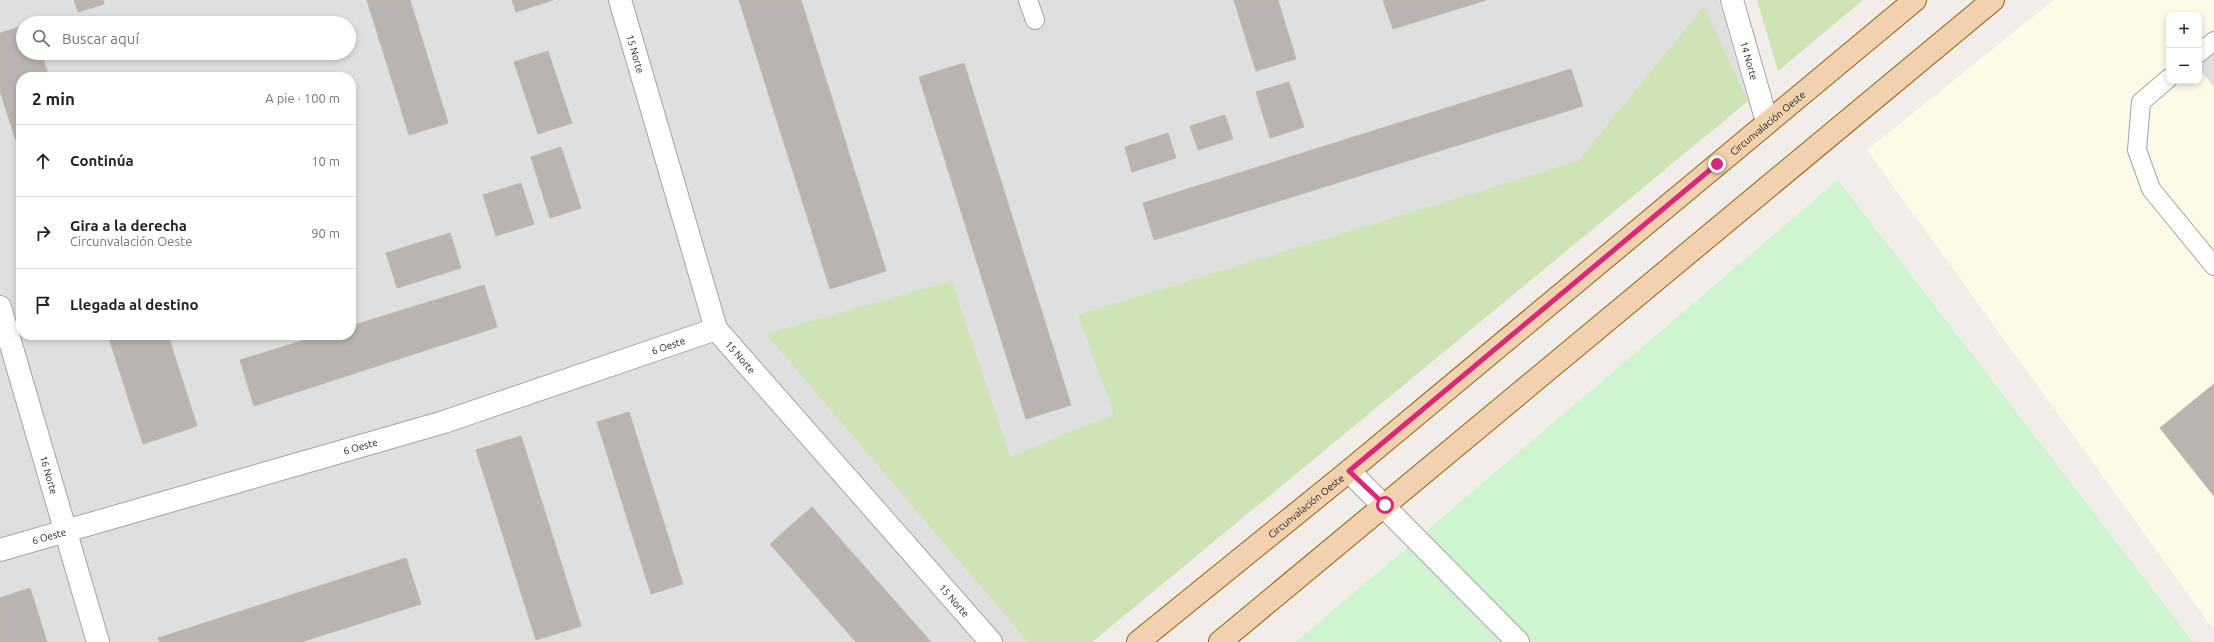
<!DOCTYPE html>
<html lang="es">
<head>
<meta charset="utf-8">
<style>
	:root { --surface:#fff; --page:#f6f6f6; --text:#222; --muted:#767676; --line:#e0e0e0 }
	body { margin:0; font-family:Ubuntu,sans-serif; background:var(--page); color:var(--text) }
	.controls { position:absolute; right:12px; top:12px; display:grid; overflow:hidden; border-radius:8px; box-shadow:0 2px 6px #0003 }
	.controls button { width:36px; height:36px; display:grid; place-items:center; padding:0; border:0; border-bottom:1px solid var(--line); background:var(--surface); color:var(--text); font:20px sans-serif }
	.stop { position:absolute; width:12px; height:12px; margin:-9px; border:3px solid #db2777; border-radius:50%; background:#fff }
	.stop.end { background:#db2777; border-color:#fff; box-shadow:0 1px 4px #0008 }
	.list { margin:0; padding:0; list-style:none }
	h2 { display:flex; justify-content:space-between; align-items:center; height:52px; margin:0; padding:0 16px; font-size:17px }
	h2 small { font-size:13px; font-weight:400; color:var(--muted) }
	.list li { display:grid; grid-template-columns:26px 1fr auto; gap:12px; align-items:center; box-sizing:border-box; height:72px; padding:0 16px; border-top:1px solid var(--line) }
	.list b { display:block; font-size:15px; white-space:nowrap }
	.list p { margin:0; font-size:13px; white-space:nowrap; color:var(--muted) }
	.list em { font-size:13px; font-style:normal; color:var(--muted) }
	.icon { flex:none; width:22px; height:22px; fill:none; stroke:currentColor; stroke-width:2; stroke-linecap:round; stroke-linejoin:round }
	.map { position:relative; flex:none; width:2214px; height:642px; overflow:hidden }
	.search { position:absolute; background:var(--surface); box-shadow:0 2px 6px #0003; left:16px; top:16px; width:340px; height:44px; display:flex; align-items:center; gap:10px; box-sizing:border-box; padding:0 14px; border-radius:22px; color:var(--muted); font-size:15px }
	.panel { position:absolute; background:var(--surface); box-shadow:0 2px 6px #0003; left:16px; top:72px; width:340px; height:268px; border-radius:16px }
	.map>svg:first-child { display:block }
	.residential { fill:#e0dfdf; fill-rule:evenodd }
	.education { fill:#fcfbe8; fill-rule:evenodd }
	.grass { fill:#cee4b7 }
	.park { fill:#cef4d0 }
	.parking { fill:#dedede }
	.building { fill:#bab4b0; stroke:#c1b6ae }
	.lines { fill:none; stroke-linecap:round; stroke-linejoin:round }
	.service-casing { stroke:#a3a3a3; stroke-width:20 }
	.minor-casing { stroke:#a3a3a3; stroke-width:24 }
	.primary-casing { stroke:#8d6112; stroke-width:24 }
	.service { stroke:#fff; stroke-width:18 }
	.minor { stroke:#fff; stroke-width:22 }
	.primary { stroke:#f2d2ae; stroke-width:22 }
	.route { stroke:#db2777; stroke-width:5 }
	.labels { text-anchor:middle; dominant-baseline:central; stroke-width:4; stroke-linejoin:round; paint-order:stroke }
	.street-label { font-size:10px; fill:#222; stroke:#fff }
</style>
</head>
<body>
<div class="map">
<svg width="2214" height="642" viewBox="0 0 2214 642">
	<rect width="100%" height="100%" fill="#f1eeea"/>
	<!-- residential -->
	<path class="residential" d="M 0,0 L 1719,0 L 1748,101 L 1092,642 L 0,642 ZM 23,23 L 349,23 L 349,53 L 23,53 ZM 21,77 L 351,77 L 351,335 L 21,335 Z"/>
	<!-- education -->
	<path class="education" d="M 2054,0 L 2214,0 L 2214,630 L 1867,150 ZM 2169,15 L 2199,15 L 2199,81 L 2169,81 Z"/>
	<!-- grass -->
	<path class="grass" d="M 1757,0 L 1863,0 L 1778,71 Z
		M 1704,6 L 1748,101 L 1092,642 L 1028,642 L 766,334 L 952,281 L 1010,457 L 1114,414 L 1078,315 L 1578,161 Z"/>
	<!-- park -->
	<path class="park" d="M 1838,180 L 2193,642 L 1296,642 Z"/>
	<!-- parking -->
	<path class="parking" d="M 2214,41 L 2214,87 L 2199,68 L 2199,53 Z"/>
	<!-- building -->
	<path class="building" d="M 74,0 L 103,0 L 104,4 L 78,12 Z
		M 367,0 L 410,0 L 448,123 L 409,135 Z
		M 512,0 L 553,0 L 516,12 Z
		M 739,0 L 801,0 L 886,271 L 830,289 Z
		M 1234,0 L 1278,0 L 1296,59 L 1256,71 Z
		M 1383,0 L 1486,0 L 1393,29 Z
		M 23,26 L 23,53 L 41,53 L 49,77 L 21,77 L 21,156 L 0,91 L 0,33 Z
		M 548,51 L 572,123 L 538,134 L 514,62 Z
		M 964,63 L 1071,405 L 1026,419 L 919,77 Z
		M 1571,69 L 1583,106 L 1154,240 L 1143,203 Z
		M 1289,82 L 1304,127 L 1270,138 L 1256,92 Z
		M 1225,115 L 1233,139 L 1198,150 L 1190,126 Z
		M 1168,133 L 1176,158 L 1132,172 L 1125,147 Z
		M 561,147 L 581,208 L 550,218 L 531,157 Z
		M 521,183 L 534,224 L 496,236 L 483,195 Z
		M 450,233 L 461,268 L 397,288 L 386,253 Z
		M 484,285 L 497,327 L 254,406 L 240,360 L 322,335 L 351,335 L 351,326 Z
		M 108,335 L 168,335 L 197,426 L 143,444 Z
		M 2214,384 L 2214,496 L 2160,428 Z
		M 629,412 L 683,584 L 651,594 L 597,422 Z
		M 521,436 L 581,626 L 536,640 L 476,450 Z
		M 812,507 L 931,642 L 856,642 L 770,544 Z
		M 406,558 L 421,604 L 301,642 L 160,642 L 158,638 Z
		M 30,588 L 47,642 L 0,642 L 0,598 Z"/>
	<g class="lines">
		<!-- service casing -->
		<g class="service-casing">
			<path id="service" d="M 1028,0 L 1035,20
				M 2199,53 L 2214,41
				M 2169,78 L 2141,102 L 2137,150 L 2151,189 L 2214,266"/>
		</g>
		<!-- minor casing -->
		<g class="minor-casing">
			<g id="minor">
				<path id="s1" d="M 620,0 L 716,329 L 991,642"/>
				<path id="s2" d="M 1732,0 L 1767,122"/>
				<path id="s3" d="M 0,307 L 98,642"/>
				<path d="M 1349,471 L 1518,642"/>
				<path id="s4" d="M 0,550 L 444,422 L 716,329"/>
			</g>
		</g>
		<!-- primary casing -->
		<g class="primary-casing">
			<g id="primary">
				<path id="s5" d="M 1138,642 L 1349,471 L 1915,0"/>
				<path d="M 1220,642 L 1993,0"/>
			</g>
		</g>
		<!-- service -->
		<use href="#service" class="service"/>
		<!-- minor -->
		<use href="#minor" class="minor"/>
		<!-- primary -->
		<use href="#primary" class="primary"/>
	</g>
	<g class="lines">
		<!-- route -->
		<path class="route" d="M 1385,505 L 1349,471 L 1717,164"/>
	</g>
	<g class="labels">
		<!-- street labels -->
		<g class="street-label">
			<text stroke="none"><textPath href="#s1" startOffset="56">15 Norte</textPath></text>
			<text stroke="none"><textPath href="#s2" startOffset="63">14 Norte</textPath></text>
			<text stroke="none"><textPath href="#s5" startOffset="816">Circunvalación Oeste</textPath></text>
			<text stroke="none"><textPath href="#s4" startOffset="699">6 Oeste</textPath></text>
			<text stroke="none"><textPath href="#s1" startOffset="380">15 Norte</textPath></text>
			<text stroke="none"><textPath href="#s4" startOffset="375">6 Oeste</textPath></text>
			<text stroke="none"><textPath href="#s3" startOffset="175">16 Norte</textPath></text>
			<text stroke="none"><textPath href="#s5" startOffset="216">Circunvalación Oeste</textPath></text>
			<text stroke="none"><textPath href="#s4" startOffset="51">6 Oeste</textPath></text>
			<text stroke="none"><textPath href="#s1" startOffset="704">15 Norte</textPath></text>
		</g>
	</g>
</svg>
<div class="controls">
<button>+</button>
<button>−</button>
</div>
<div class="stop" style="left:1385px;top:505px"></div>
<div class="stop end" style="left:1717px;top:164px"></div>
<div class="search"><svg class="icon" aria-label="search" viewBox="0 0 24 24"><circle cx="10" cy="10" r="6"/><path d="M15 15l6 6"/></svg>Buscar aquí</div>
<section class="panel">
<h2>2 min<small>A pie · 100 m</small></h2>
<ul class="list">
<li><svg class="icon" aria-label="ahead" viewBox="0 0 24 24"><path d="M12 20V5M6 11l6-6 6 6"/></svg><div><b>Continúa</b></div><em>10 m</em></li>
<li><svg class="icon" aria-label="right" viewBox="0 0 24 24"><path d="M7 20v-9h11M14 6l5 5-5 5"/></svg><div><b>Gira a la derecha</b><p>Circunvalación Oeste</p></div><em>90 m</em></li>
<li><svg class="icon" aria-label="arrive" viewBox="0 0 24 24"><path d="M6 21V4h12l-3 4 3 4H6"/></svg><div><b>Llegada al destino</b></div></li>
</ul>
</section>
</div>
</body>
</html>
